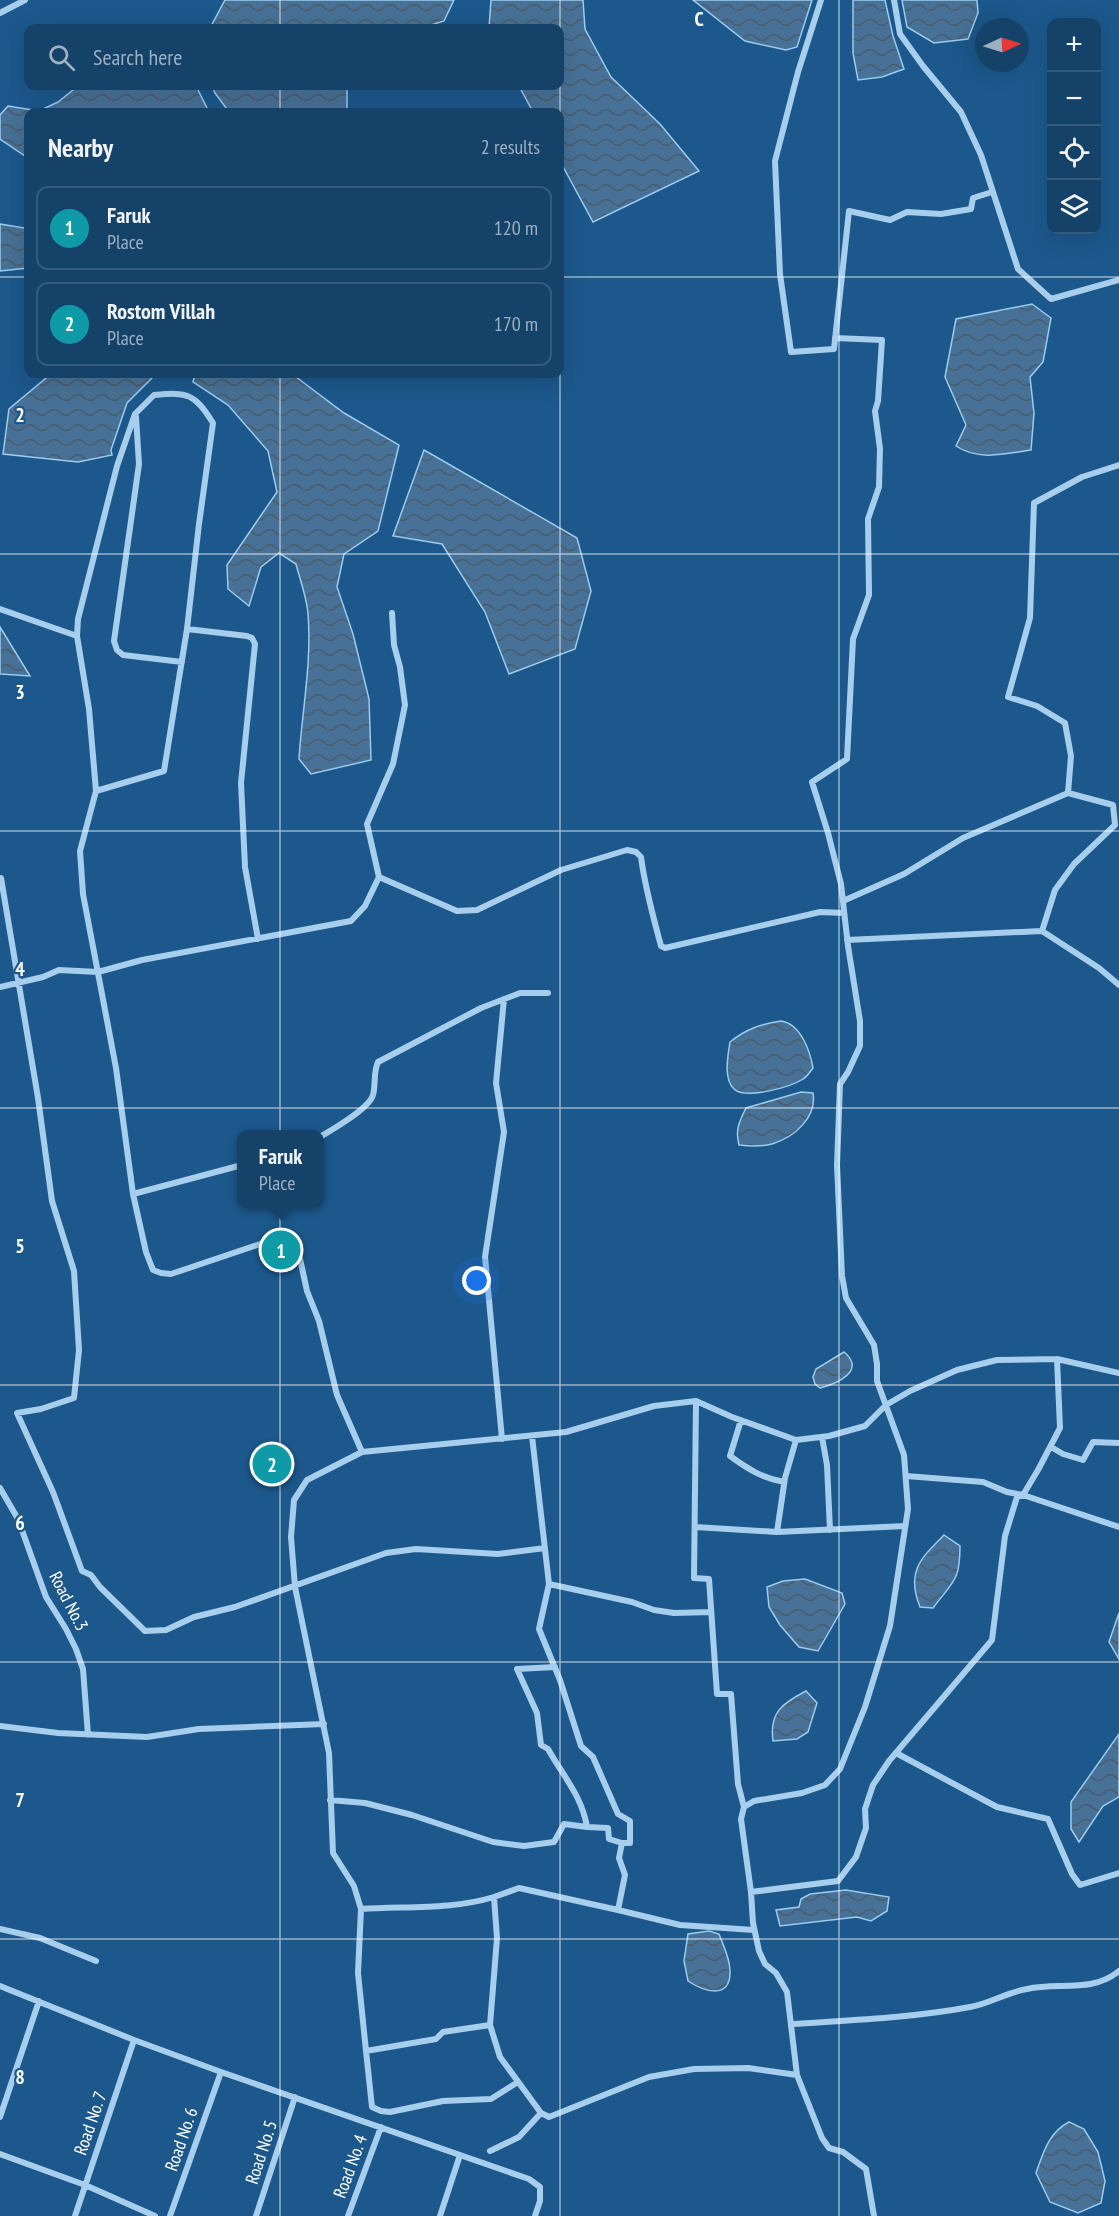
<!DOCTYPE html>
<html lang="en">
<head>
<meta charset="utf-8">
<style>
	:root { --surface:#154269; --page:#224d71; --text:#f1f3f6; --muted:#9db0c0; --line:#345b7d; --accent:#e69b98 }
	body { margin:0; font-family:"PT Sans Narrow",sans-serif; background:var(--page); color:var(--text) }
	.controls { position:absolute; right:18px; top:18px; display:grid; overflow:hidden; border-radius:12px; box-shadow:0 6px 24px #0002 }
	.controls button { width:54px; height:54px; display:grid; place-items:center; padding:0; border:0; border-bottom:2px solid var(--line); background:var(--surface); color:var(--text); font:30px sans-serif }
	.compass { position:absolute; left:975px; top:18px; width:54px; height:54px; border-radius:50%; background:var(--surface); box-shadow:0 6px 24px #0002; rotate:86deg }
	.you { position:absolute; left:477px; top:1281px; width:21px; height:21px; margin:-15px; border:4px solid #fff; border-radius:50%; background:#1a73e8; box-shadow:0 0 0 9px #1a73e833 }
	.badge { display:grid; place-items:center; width:39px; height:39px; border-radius:50%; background:var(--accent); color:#fff; font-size:20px; font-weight:700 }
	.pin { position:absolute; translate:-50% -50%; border:3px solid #fff; box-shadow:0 2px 6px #0006 }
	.popup { position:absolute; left:237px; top:1130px; width:87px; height:78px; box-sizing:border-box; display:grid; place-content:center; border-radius:12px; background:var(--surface); filter:drop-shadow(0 2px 4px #0005); font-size:20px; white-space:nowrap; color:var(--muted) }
	.popup b { font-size:22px; color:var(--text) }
	.popup::after { content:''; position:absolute; left:50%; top:100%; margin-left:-12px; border:12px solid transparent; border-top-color:var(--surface) }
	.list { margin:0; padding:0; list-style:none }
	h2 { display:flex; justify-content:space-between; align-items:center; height:78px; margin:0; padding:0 24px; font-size:26px }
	h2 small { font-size:20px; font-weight:400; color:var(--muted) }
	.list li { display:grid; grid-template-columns:39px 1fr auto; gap:18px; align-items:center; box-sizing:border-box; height:84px; margin:0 12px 12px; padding:0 12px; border:2px solid var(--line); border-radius:12px }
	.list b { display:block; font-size:22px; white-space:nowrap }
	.list p { margin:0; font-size:20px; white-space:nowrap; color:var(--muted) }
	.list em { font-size:20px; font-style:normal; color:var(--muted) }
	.icon { flex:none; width:33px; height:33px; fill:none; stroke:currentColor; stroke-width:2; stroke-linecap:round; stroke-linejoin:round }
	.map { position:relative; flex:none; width:1119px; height:2216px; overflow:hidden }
	.search { position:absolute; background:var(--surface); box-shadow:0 6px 24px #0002; left:24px; top:24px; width:540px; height:66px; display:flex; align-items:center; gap:15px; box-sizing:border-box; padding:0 21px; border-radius:12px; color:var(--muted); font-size:22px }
	.panel { position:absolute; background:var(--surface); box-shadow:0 6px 24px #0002; left:24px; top:108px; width:540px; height:270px; border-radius:12px }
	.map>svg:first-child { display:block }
	.water { fill:url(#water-waves); stroke:#9bcbef; stroke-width:1.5 }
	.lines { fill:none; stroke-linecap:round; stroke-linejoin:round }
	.minor { stroke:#a8ceed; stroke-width:6 }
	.grid { fill:none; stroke:#fff; stroke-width:1.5; stroke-opacity:0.55 }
	.labels { text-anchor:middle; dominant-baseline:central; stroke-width:4.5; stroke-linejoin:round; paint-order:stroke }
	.street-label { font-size:18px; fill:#fff; stroke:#1c588c }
	.grid-label { font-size:20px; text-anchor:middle; font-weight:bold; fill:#fff; stroke:#1c588c; stroke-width:4.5; stroke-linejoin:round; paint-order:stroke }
</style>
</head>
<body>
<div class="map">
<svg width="1119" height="2216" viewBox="0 0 1119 2216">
	<defs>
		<pattern id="water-waves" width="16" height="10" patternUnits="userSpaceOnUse" patternTransform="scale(1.5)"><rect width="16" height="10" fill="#477196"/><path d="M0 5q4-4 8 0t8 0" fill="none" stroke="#4a5b6a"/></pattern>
	</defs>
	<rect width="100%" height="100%" fill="#1c588c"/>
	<!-- water -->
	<path class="water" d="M 225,0 L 454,0 L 444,21 L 422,28 L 210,28 Z
		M 491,0 L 583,0 L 585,29 L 611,77 L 660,124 L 699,171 L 593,222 L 560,161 L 560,112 L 533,112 L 519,86 L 560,86 L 560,28 L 489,28 Z
		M 693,0 L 812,0 L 797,47 L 786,50 L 745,41 Z
		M 853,0 L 885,0 L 893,36 L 904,69 L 882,77 L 858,80 L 853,53 Z
		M 902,0 L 977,0 L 978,13 L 968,39 L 934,43 L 907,27 Z
		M 78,86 L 196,86 L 209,112 L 28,112 L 28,158 L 0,139 L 0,115 L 8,106 L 39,111 L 58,102 Z
		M 212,86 L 347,86 L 347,112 L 229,112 L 215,93 Z
		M 0,224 L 24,228 L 28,225 L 28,268 L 0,271 Z
		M 1032,304 L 1051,318 L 1043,362 L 1030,377 L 1034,413 L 1031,450 C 1005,454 978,461 956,446 L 966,425 L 945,377 L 956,319 Z
		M 51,374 L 156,374 L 127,403 L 111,450 L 112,455 L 78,462 L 3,454 L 9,409 Z
		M 195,374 L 292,374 L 344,413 L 399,445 L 378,531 L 344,554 L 337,587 L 353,634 L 369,699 L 371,760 L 311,774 L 299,759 C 302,711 312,662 308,614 C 307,598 300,580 296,564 L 279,553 L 261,567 L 249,606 L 228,589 L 227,565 L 277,492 L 268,451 L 228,405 L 193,382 Z
		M 424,450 L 577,538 L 591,591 L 575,649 L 509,674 L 485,612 L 442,544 L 393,536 Z
		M 0,627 L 30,676 L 0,674 Z
		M 781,1021 C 801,1024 810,1051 813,1068 C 810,1072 807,1077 803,1079 C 791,1087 745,1100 734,1089 C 723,1079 728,1055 730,1042 C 746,1029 761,1024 781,1021 Z
		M 801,1092 L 813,1093 C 817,1117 795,1137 772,1144 C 762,1147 749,1146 739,1145 C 735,1130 739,1122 746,1108 Z
		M 844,1352 C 867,1371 836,1384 820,1388 L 815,1384 L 813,1377 L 816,1369 Z
		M 944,1535 L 960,1546 C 960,1582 953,1581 933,1608 L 920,1607 C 906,1572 920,1559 944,1535 Z
		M 805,1579 L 842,1593 L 845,1604 L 818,1651 L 799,1647 L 780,1625 L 769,1607 L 767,1587 L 783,1581 Z
		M 1119,1613 L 1119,1659 L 1109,1642 Z
		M 806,1691 L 817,1703 L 808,1732 L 797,1739 L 773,1741 C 769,1712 783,1703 806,1691 Z
		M 1119,1734 L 1119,1797 L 1103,1806 L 1079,1842 L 1071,1829 L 1071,1802 Z
		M 846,1890 L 889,1897 L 887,1911 L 871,1921 L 857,1917 L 780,1926 L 776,1910 L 799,1907 L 801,1899 L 810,1894 Z
		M 709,1931 L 719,1934 C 723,1945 730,1958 730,1971 C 731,2001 703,1991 688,1981 L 684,1961 L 688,1934 Z
		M 1069,2122 L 1084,2129 L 1098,2152 L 1105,2181 L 1101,2203 L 1078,2213 L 1050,2202 L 1036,2173 C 1043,2153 1049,2132 1069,2122 Z"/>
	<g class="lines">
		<!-- minor -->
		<path class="minor" d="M 821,0 L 798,72 L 775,161 L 780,274 L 791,352 L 834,349 L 849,211 L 890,220 L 907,212 L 941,214 L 971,209 L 973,198 L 992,192
			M 894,0 L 900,34 L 923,66 L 961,112 L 981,155 L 1018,269 L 1051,299 L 1119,280
			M 0,13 L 25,0
			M 835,338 L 882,340 L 878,401 L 875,411 L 880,449 L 879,487 L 868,519 L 869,595 L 853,639 L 847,759 L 812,782 L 828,833 L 841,884 L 848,946 L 860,1021 L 860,1046 L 848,1072 L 840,1084 L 837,1165 L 842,1276 L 846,1298 L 874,1345 L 877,1364 L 877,1381 L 904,1455 L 908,1509 L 890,1626 L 865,1707 L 840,1769 L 825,1785 L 802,1793 L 754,1801 L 744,1807 L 741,1819 L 751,1892 L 753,1923 L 759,1951 L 765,1964 L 776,1973 L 787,1992 L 797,2075 L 822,2138 L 829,2148 L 843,2152 L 866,2169 L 874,2216
			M 136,417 L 139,464 L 114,641 L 117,650 L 123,655 L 182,662
			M 0,609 L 77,636 L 89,709 L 96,791 L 164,771 L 187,629 L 247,636 L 252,638 L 255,644 L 241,783 L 245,867 L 258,939
			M 77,636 L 78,619 L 117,466 L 135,414 L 154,395 C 188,392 194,393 213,423 L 199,524 L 187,629
			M 96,791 L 80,851 L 83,894 L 116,1068 L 133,1194 L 146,1252 L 153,1270 L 161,1273 L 171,1274 L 275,1239 L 286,1240 L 297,1245 L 307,1291 L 319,1321 L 337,1395 L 362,1452
			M 379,877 L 367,824 L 393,764 L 405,705 L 400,667 L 394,645 L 392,613
			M 1,878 L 38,1098 L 52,1201 L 74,1271 L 79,1350 L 74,1398 L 41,1409 L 17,1413 L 53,1492 L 82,1571 L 91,1575 L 100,1587 L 145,1631 L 166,1630 L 194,1617 L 235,1607 L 386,1553 L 416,1549 L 498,1554 L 545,1548
			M 843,901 L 904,874 L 963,838 L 1068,793
			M 1042,931 L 1099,968 L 1119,985
			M 847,940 L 1042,931 L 1055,890 L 1074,864 L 1115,825 L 1113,805 L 1068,793 L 1071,756 L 1065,723 L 1037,706 L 1008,697 L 1030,618 L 1034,503 L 1082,477 L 1119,465
			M 0,987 L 43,977 L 59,970 L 98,972 L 142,960 L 351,921 L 365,906 L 379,877 L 457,911 L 477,910 L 561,870 L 627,850 L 636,852 L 641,857 C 645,888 653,916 661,946 L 665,948 L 820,912 L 844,913
			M 320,1137 C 333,1129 369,1109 373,1095 C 376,1084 373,1073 378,1062 L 481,1008 L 520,993 L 548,993
			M 133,1194 L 242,1165
			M 696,1401 L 694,1578 L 709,1579 L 717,1694 L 731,1694 L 738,1784 L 744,1807
			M 741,1420 L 730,1456 C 748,1469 762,1478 784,1482
			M 532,1436 L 549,1584 L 632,1602 L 654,1610 L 674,1613 L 711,1612
			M 822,1437 L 827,1465 L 830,1530
			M 502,1439 L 485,1257 L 504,1132 L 496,1083 L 504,999
			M 1051,1447 L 1063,1454 L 1083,1460 L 1093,1442 L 1119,1443
			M 906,1476 L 983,1482 L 1007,1492 L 1023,1495 L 1119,1527
			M 0,1488 L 18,1519 L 46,1597 L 66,1629 L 76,1649 L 83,1669 L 88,1735
			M 695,1527 L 777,1532 L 905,1526
			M 777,1532 L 785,1478 L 796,1440
			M 549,1584 L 539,1629 L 560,1680 L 581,1746 L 593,1757 L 618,1814 L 630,1821 L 630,1843 L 622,1843 L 619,1858 L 625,1875 L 618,1910 L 680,1925 L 754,1930
			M 555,1667 L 517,1669 L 537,1713 L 541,1745 L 548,1749 C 563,1776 582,1796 587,1827 L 608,1828 L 609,1839 L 622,1843
			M 0,1726 L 58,1733 L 147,1737 L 199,1729 L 324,1724
			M 896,1753 L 997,1807 L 1048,1819 L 1072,1874 L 1080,1885 L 1119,1873
			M 330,1800 L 365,1803 L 412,1815 L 493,1842 L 524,1846 L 554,1842 L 564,1824 L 587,1827
			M 751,1892 L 838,1881 L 856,1857 L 866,1828 L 865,1809 L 873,1785 L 889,1761 L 992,1640 L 1005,1536 L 1017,1497 L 1023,1495 L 1038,1470 L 1060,1428 L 1057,1359
			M 494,1897 L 519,1888 L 618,1910
			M 361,1909 C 406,1906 451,1910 494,1897 L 497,1938 L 490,2025
			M 0,1929 L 40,1938 L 96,1961
			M 0,1986 L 134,2040 L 221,2072 L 529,2179 L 540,2187 L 540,2201 L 535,2216
			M 792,2024 C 851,2020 911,2018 970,2007 C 989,2004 1007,1992 1027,1989 C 1059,1982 1093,1993 1119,1971
			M 366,2051 L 372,2107 L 381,2111 L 390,2112 L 443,2101 L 491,2099 L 518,2082
			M 797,2075 L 748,2068 L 694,2069 L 649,2077 L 549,2117 L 541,2113 L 500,2057 L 490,2025 L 443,2032 L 436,2039 L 366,2051 L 358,1973 L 361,1909 L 354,1886 L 333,1853 L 329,1753 L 295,1587 L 291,1537 L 294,1500 L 307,1480 L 362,1452 L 566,1432 L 654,1406 L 696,1401 L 732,1417 L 796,1440 L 829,1436 L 865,1426 L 886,1405 L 910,1391 L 957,1370 L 997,1360 L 1057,1359 L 1119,1373
			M 0,2117 L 39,2001
			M 490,2151 L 519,2137 L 541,2113
			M 0,2154 L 85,2185 L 155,2216
			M 75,2216 L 134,2040
			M 170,2216 L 221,2072
			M 256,2216 L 295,2097
			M 348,2216 L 381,2127
			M 440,2216 L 460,2155"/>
	</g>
	<!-- grid -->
	<path class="grid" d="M 280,0 L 280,28M 560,0 L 560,28M 839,0 L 839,2216M 560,28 L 560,86M 280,86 L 280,112M 560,86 L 560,112M 560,112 L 560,374M 0,277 L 28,277M 560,277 L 1119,277M 280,374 L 280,2216M 560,374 L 560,2216M 0,554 L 1119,554M 0,831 L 1119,831M 0,1108 L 1119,1108M 0,1385 L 1119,1385M 0,1662 L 1119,1662M 0,1939 L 1119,1939"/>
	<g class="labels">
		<!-- street labels -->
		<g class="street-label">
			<text transform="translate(69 1601) rotate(63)">Road No.3</text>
			<text transform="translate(90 2123) rotate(-71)">Road No. 7</text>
			<text transform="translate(181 2139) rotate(-71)">Road No. 6</text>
			<text transform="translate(261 2152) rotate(-72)">Road No. 5</text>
			<text transform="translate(350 2166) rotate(-70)">Road No. 4</text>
		</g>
	</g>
	<g class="grid-label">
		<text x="699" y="26">C</text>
		<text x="20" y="422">2</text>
		<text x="20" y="699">3</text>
		<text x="20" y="976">4</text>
		<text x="20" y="1253">5</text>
		<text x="20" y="1530">6</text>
		<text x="20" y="1807">7</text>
		<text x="20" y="2084">8</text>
	</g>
</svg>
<div class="controls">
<button>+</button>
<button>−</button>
<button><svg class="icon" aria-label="locate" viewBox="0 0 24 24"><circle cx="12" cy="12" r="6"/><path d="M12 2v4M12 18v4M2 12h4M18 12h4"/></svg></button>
<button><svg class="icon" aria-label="layers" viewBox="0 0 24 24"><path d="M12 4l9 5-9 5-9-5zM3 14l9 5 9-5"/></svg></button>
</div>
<svg class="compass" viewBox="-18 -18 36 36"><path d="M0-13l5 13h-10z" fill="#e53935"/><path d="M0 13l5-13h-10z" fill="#9db0c0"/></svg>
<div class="you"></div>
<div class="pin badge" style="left:281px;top:1250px;background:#0f9aa8">1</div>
<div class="popup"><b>Faruk</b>Place</div>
<div class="pin badge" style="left:272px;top:1464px;background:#0f9aa8">2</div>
<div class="search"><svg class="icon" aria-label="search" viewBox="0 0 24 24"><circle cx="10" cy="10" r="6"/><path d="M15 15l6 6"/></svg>Search here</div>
<section class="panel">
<h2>Nearby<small>2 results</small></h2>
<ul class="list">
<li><span class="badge" style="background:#0f9aa8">1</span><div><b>Faruk</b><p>Place</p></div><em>120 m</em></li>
<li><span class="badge" style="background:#0f9aa8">2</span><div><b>Rostom Villah</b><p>Place</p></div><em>170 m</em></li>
</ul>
</section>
</div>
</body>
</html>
